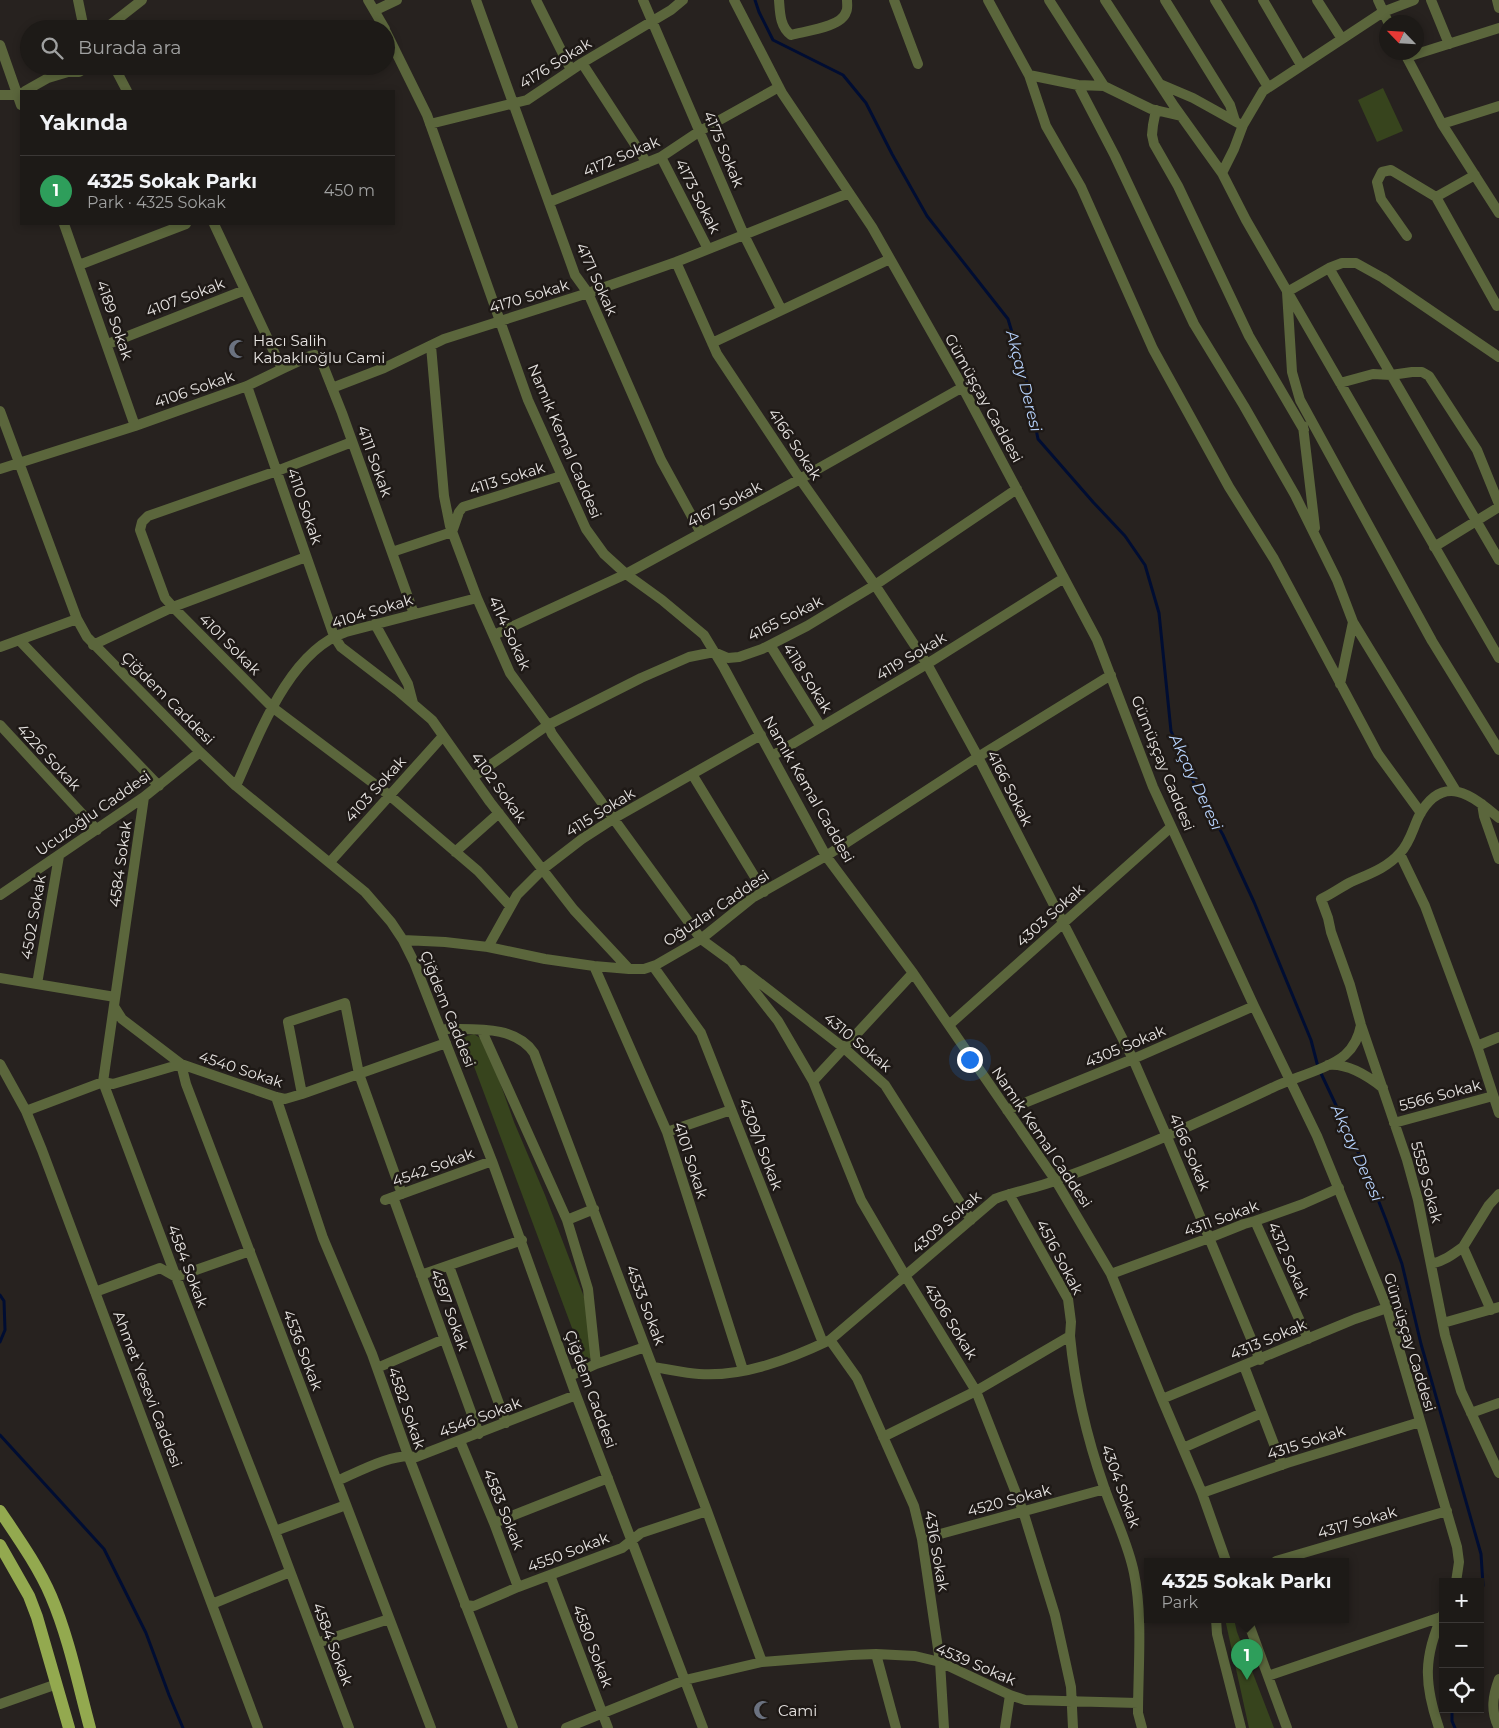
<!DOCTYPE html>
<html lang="tr">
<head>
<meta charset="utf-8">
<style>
	:root { --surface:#1d1a17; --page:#252320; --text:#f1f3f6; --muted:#a0a1a1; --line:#3b3836; --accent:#6ac3f1 }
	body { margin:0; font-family:Montserrat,sans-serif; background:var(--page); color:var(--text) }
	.controls { position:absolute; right:15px; bottom:15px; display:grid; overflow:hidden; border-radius:0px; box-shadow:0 2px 8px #0003 }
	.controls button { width:45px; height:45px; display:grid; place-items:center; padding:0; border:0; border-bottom:1px solid var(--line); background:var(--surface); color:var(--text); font:25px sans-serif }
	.compass { position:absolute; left:1379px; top:15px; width:45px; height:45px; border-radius:50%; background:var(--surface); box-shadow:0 2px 8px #0003; rotate:295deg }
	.you { position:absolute; left:969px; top:1059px; width:18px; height:18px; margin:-12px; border:4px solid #fff; border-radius:50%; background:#1a73e8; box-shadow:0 0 0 8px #1a73e833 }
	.badge { display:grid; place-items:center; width:32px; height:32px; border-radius:50%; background:var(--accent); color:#fff; font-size:16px; font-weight:700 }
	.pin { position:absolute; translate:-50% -41px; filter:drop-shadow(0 1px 2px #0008) }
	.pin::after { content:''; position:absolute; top:26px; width:18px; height:15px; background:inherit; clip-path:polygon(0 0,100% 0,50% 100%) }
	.popup { position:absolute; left:1144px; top:1558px; width:205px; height:65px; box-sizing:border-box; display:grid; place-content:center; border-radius:0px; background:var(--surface); filter:drop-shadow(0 1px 4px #0005); font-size:16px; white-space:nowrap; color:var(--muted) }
	.popup b { font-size:19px; color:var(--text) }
	.popup::after { content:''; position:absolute; left:50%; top:100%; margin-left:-10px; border:10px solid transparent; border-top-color:var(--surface) }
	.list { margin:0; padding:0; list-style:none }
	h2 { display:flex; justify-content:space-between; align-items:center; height:65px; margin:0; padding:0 20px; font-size:21px }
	h2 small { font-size:16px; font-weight:400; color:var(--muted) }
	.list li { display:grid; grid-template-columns:32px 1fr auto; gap:15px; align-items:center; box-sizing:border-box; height:70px; padding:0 20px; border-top:1px solid var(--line) }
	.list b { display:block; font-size:19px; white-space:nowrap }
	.list p { margin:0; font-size:16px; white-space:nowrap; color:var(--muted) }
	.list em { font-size:16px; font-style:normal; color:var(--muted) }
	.icon { flex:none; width:28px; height:28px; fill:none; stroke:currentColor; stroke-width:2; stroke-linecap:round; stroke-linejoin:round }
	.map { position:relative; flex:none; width:1499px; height:1728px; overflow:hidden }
	.search { position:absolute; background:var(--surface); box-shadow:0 2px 8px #0003; left:20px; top:20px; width:375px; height:55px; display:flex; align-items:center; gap:12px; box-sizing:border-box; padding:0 18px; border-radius:28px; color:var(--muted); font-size:19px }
	.panel { position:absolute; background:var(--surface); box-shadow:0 2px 8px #0003; left:20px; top:90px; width:375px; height:135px; border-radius:0px }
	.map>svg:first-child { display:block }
	.green { fill:#37441d }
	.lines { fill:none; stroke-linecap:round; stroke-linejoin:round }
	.stream { stroke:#000d32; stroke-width:3 }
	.minor { stroke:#5b663c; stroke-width:10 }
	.major { stroke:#93a94f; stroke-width:12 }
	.labels { text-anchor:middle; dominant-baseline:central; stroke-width:5; stroke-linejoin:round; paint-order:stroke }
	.street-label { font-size:15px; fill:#e6e3e1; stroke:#1e1916 }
	.poi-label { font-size:15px; fill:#e6e3e1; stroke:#1e1916; text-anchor:start }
	.water-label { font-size:16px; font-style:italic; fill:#b6d2fc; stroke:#1e1916 }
</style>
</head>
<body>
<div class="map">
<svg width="1499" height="1728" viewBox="0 0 1499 1728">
	<rect width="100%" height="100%" fill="#27221f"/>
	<!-- green -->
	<path class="green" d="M 1383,88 L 1403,131 L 1377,142 L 1358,100 Z
		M 474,1034 L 483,1040 L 491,1057 L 514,1122 L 545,1195 L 594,1323 L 600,1355 L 584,1360 L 463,1037 Z
		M 1225,1619 L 1234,1619 L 1237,1632 L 1274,1728 L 1249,1728 Z"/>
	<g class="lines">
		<!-- stream -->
		<path class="stream" d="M 755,0 L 759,12 L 773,40 L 843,75 L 866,103 L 892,154 L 927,216 L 1008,319 L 1026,379 L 1038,439 L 1093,502 L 1125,536 L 1145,565 L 1159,613 L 1171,731 L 1194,783 L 1223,835 L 1254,902 L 1311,1040 L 1318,1067 L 1366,1169 L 1386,1220 L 1402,1264 L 1421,1344 L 1481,1554 L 1483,1585 L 1480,1600
			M 0,1295 L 4,1301 L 5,1330 L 0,1342
			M 0,1435 L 104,1549 L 146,1633 L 169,1695 L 183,1728
			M 1452,1709 L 1452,1721 L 1455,1728"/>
		<!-- minor -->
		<path class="minor" d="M 78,0 L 84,29
			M 368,0 L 385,29
			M 476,0 L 575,275 L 588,293 L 661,460 L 701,533
			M 536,0 L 571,70
			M 643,0 L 744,235 L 781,309
			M 734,0 L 782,93 L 872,227 L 957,377 L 1097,640 L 1153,787 L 1254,1006 L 1317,1136 L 1387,1308 L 1457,1547 L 1459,1562 L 1456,1582
			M 779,0 C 780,13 780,27 791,35 C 805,31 842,27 846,12 C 848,9 847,4 847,0
			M 894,0 L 918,64
			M 988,0 L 1029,75 L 1046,126 L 1081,187 L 1153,349 L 1229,487 L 1274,559 L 1378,754 L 1421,813
			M 1049,0 L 1104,86
			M 1105,0 L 1174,106 L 1222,173 L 1246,220 L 1499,658
			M 1165,0 L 1230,105 L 1235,121
			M 1215,0 L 1268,87
			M 1263,0 L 1301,65
			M 1317,0 L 1342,39
			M 1378,0 L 1388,22
			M 1431,0 L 1449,44
			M 1497,0 L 1499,8
			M 376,10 L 397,0
			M 105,29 L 142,0
			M 386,32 L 427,115 L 528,400 L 586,529 L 604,554 L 626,574 L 662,600 L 704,635 L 724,668 L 826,856 L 913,973 L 1056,1181 L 1111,1274 L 1162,1399 L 1202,1493 L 1226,1561
			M 0,45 L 21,105
			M 1404,52 L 1442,124 L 1499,213
			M 1407,57 L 1499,28
			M 582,63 L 647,163
			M 112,66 L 116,70 L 127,91
			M 68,72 L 79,72 L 89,66
			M 1029,75 L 1078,85 L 1104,86 L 1151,109 L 1181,116
			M 1160,84 L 1193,98 L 1238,123
			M 1078,85 L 1115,156 L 1194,324 L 1244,406 L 1295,495 L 1337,580 L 1353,622 L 1456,791
			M 25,91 L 48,78 L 68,72 L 72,66
			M 0,95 L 18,95 L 21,93
			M 1156,110 L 1153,125 L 1152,135 L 1154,144 L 1178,186 L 1249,336 L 1304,430
			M 430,124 L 527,100 L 582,63 L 671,10 L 683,0
			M 1442,124 L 1499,106
			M 661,157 L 708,249
			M 1222,173 L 1234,149 L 1243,125 L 1263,91 L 1383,12 L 1414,0
			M 1436,197 L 1497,306
			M 549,202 L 661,157 L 700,131 L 779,87
			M 64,224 L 135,426
			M 1407,236 L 1381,199 L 1377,182 L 1382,172 L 1391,170 L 1436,197 L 1475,175
			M 676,262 L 717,354 L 800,479 L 875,585 L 927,664 L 978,757 L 1133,1059 L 1167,1137 L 1260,1360
			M 79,265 L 186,224
			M 1329,268 L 1499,560
			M 712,343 L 890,259
			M 108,344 L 245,290
			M 431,346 L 444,496 L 450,526 L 477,598 L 510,673 L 548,725 L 552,734 L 701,939 L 731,961 L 778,1021 L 813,1081
			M 1499,357 L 1383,278 L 1356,263 L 1342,263 L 1329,268 L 1287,292 L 1292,372 L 1300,400 L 1432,641 L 1499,750
			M 282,369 L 310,356 L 315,355 L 321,360 L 342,413 L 414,614
			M 1340,383 L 1373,374 L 1391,375 L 1412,372 L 1422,372 L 1429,376 L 1477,450 L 1499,504
			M 247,386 L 334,636 L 341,647 L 397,690 L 432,720 L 490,802 L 574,910 L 629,969
			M 332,388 L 384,368 L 444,339 L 588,293 L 676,262 L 849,193
			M 0,411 L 77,619 L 87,637 L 200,752 L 236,786 L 365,892 L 391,922 L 403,940 L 414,962 L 492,1161 L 576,1395 L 703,1728
			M 1303,426 L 1315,528
			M 352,442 L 277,471 L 148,516 L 142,522 L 140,530 L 165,598 L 173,607 L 272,707 L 389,795 L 478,871 L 510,906
			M 0,469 L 135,426 L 247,386 L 282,369 L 214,224
			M 1434,547 L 1499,507
			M 392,552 L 452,532 L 459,512 L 463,507 L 561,476
			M 375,624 L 408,684 L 413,703
			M 494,635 L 626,574 L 800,479 L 963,387
			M 20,641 L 159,786
			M 93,645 L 173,607 L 306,557
			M 770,645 L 821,727
			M 0,647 L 77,619
			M 1340,684 L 1353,622
			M 0,725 L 97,830
			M 772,756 L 927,664 L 1064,578
			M 692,774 L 764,892
			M 473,777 L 548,725 L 641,678 L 689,657 L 714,652 L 728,658 L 739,657 L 762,649 L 807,626 L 875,585 L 1017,489
			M 236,786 C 259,735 289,651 346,632 L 477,598
			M 144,797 L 103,1082 L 176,1277 L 275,1531 L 349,1728
			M 1482,804 L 1484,816 L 1499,859
			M 1499,818 C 1472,795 1443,772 1419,816 C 1413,828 1410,843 1400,853 C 1387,868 1369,874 1351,882 C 1341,887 1332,894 1321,899 L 1328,918 L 1331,932 L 1350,985 L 1361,1025 L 1407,1160 L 1418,1200 L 1445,1335 L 1461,1391 L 1499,1473
			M 455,852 L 499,813
			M 1400,854 L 1425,906 L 1477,1046 L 1499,1113
			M 330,862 L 443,736
			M 0,895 L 144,797 L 200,752
			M 403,940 L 445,942 L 488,947 L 545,959 L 594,966 L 629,969 L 644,969 L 656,965 L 701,939 L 752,898 L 826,856 L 978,757 L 1111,675
			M 488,947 L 517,895 L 543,869 L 582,839 L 613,819 L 761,735
			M 594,966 L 667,1132 L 743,1370
			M 653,966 L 701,1033 L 823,1343
			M 743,970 L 844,1048 L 885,1085 L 971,1220
			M 913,973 L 813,1081 L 861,1200 L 906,1277 L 976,1391 L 1023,1511 L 1055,1615 L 1071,1687 L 1073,1728
			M 0,978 L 115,997
			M 37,984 L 59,856
			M 115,1008 L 122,1019 L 181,1064 L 186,1084 L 431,1728
			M 949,1025 L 1171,827
			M 441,1029 C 471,1030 515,1024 534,1053 L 707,1511 L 762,1662
			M 482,1031 L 567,1220 L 588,1289 L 596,1364
			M 1477,1046 L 1499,1037
			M 0,1064 L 26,1111 L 42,1150 L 258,1728
			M 1328,1065 C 1348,1063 1368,1076 1383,1088
			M 302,1094 L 288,1022 L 345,1003 L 359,1074 L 402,1194
			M 276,1097 L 323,1238 L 372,1354 L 408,1455 L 513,1728
			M 1007,1110 L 1133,1059 L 1254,1006
			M 26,1111 L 103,1082 L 113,1084 L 181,1064 L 276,1097 L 285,1099 L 302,1094 L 446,1043
			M 1394,1123 L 1493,1096
			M 667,1132 L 731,1110
			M 393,1197 L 479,1434
			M 385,1200 L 492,1161
			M 567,1220 L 594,1209
			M 1255,1221 L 1308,1339
			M 1431,1264 C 1444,1261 1452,1255 1463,1247
			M 449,1266 L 506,1423
			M 1111,1274 L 1209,1238 L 1244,1224 L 1255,1221 L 1303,1204 L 1339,1188
			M 421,1275 L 522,1240
			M 95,1292 L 160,1268 L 176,1277 L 250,1251
			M 1491,1310 L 1463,1247 L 1489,1205 L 1499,1194
			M 1443,1323 L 1499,1307
			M 1070,1336 C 1075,1388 1087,1438 1104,1487 C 1114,1516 1128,1543 1134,1573 C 1143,1616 1138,1669 1138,1713 L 1142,1728
			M 830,1340 L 857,1378 L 914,1506 L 922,1539 L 940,1662 L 944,1728
			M 1244,1366 L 1282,1465
			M 653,1367 C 668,1369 684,1373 699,1374 C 744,1377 790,1359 830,1340 L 995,1199 C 1015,1191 1037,1188 1057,1180 C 1132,1153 1204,1120 1276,1086 C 1296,1077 1330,1068 1345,1055 C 1354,1047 1359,1036 1361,1025
			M 377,1368 L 444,1339
			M 570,1376 L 596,1364 L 645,1347
			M 1162,1399 L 1355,1319 L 1387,1308
			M 1471,1413 L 1499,1403
			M 883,1437 L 976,1391 L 1070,1336 L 1071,1322 L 1068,1299 L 1009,1194
			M 460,1441 L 494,1523 L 518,1587
			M 1183,1448 L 1262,1413
			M 337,1481 C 358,1472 394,1452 416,1457 L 576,1395
			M 1202,1493 L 1287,1463 L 1420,1422
			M 494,1523 L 608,1478
			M 275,1531 L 346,1505
			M 922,1539 L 1105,1489
			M 1276,1561 L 1447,1511
			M 550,1575 L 608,1728
			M 212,1604 L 290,1572
			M 465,1605 L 474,1606 L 518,1587 L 622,1548 L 641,1533 L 707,1511
			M 1216,1619 L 1217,1634 L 1241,1728
			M 1247,1619 L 1287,1728
			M 317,1643 L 389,1619
			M 876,1654 L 896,1728
			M 1268,1676 L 1441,1617
			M 1499,1679 C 1493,1695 1490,1711 1499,1728
			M 0,1704 L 57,1684
			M 566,1728 L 685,1680 L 762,1662 L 851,1655 L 876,1654 L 915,1656 L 940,1662 L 1010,1695 L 1025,1700 L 1138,1703
			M 1005,1728 L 1010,1695
			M 1439,1728 C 1424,1684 1423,1657 1443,1614"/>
		<!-- major -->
		<path class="major" d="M 0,1511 C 18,1538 38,1566 51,1596 C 69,1638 78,1684 90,1728
			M 0,1545 L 29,1596 L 37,1617 L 69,1728"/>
	</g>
	<!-- icons -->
	<defs>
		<g id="mosque-bare" transform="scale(1.5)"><path d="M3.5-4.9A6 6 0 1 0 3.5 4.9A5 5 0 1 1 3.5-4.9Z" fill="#6b7280" stroke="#1e1916" stroke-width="2.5" paint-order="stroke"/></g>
	</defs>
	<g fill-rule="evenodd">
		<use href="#mosque-bare" x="238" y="349"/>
		<use href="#mosque-bare" x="763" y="1710"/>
	</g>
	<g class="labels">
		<!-- street labels -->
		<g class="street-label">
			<text transform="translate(555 63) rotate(-32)">4176 Sokak</text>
			<text transform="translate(724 149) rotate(67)">4175 Sokak</text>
			<text transform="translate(621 156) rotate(-23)">4172 Sokak</text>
			<text transform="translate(698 196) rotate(63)">4173 Sokak</text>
			<text transform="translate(597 279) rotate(65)">4171 Sokak</text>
			<text transform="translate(529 296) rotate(-17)">4170 Sokak</text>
			<text transform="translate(185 297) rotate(-21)">4107 Sokak</text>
			<text transform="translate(115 320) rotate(71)">4189 Sokak</text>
			<text transform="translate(194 389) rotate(-19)">4106 Sokak</text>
			<text transform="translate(984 398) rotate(61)">Gümüşçay Caddesi</text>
			<text transform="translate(565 441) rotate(67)">Namık Kemal Caddesi</text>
			<text transform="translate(795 444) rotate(56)">4166 Sokak</text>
			<text transform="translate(375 461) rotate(70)">4111 Sokak</text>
			<text transform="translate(507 478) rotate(-17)">4113 Sokak</text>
			<text transform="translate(724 504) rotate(-28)">4167 Sokak</text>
			<text transform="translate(305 506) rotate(71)">4110 Sokak</text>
			<text transform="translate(372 611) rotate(-17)">4104 Sokak</text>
			<text transform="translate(785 618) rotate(-27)">4165 Sokak</text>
			<text transform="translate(510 633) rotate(65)">4114 Sokak</text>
			<text transform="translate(230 644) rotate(45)">4101 Sokak</text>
			<text transform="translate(911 656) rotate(-31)">4119 Sokak</text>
			<text transform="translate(808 678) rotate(58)">4118 Sokak</text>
			<text transform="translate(168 698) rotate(45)">Çiğdem Caddesi</text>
			<text transform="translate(49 757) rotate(47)">4226 Sokak</text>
			<text transform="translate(1163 763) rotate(68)">Gümüşçay Caddesi</text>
			<text transform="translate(499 787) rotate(54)">4102 Sokak</text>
			<text transform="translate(1010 788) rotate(63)">4166 Sokak</text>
			<text transform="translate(375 789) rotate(-48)">4103 Sokak</text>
			<text transform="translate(809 789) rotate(60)">Namık Kemal Caddesi</text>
			<text transform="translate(600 812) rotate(-32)">4115 Sokak</text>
			<text transform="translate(93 813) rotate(-35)">Ucuzoğlu Caddesi</text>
			<text transform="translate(120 864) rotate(-82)">4584 Sokak</text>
			<text transform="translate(716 908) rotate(-34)">Oğuzlar Caddesi</text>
			<text transform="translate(1050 915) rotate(-42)">4303 Sokak</text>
			<text transform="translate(33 917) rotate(-80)">4502 Sokak</text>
			<text transform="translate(448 1009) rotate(68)">Çiğdem Caddesi</text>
			<text transform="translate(858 1042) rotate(40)">4310 Sokak</text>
			<text transform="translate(1125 1046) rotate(-23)">4305 Sokak</text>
			<text transform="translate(241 1069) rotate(18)">4540 Sokak</text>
			<text transform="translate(1440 1095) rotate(-15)">5566 Sokak</text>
			<text transform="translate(1042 1137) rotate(56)">Namık Kemal Caddesi</text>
			<text transform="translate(761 1144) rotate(69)">4309/1 Sokak</text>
			<text transform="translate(1190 1152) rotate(67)">4166 Sokak</text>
			<text transform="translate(691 1160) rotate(72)">4101 Sokak</text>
			<text transform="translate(433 1167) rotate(-20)">4542 Sokak</text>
			<text transform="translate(1427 1182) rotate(75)">5559 Sokak</text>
			<text transform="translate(1221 1218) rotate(-20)">4311 Sokak</text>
			<text transform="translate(946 1222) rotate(-41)">4309 Sokak</text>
			<text transform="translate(1060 1257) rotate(62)">4516 Sokak</text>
			<text transform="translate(1289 1260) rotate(66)">4312 Sokak</text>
			<text transform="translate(188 1266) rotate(69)">4584 Sokak</text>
			<text transform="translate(646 1305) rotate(69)">4533 Sokak</text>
			<text transform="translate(450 1310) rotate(70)">4597 Sokak</text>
			<text transform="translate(951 1321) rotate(58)">4306 Sokak</text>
			<text transform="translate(1268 1339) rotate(-23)">4313 Sokak</text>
			<text transform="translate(1410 1342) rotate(73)">Gümüşçay Caddesi</text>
			<text transform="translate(303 1350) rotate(69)">4536 Sokak</text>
			<text transform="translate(148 1389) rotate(69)">Ahmet Yesevi Caddesi</text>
			<text transform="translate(591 1389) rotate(70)">Çiğdem Caddesi</text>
			<text transform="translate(407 1408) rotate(71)">4582 Sokak</text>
			<text transform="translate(480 1417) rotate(-21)">4546 Sokak</text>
			<text transform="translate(1306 1442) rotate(-18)">4315 Sokak</text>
			<text transform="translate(1121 1486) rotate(70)">4304 Sokak</text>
			<text transform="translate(1009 1500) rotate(-15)">4520 Sokak</text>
			<text transform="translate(504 1509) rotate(68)">4583 Sokak</text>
			<text transform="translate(1357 1522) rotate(-16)">4317 Sokak</text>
			<text transform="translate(937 1551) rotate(80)">4316 Sokak</text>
			<text transform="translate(568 1552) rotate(-21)">4550 Sokak</text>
			<text transform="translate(333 1644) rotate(69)">4584 Sokak</text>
			<text transform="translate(593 1646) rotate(69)">4580 Sokak</text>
			<text transform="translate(976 1664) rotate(23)">4539 Sokak</text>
		</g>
		<!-- poi labels -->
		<g class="poi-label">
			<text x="253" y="340">Hacı Salih<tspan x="253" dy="17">Kabaklıoğlu Cami</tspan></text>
			<text x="778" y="1710">Cami</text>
		</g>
		<!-- water labels -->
		<g class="water-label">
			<text transform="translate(1024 381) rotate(76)">Akçay Deresi</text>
			<text transform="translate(1196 782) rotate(65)">Akçay Deresi</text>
			<text transform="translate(1357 1153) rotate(66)">Akçay Deresi</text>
		</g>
	</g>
</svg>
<div class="controls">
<button>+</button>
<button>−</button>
<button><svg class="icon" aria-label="locate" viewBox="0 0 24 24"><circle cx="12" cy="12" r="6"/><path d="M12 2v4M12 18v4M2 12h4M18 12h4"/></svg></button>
</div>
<svg class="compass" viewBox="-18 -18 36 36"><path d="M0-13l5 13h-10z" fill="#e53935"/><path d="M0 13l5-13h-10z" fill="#a0a1a1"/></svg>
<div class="you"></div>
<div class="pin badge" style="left:1247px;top:1680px;background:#2e9e5b">1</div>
<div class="popup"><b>4325 Sokak Parkı</b>Park</div>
<div class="search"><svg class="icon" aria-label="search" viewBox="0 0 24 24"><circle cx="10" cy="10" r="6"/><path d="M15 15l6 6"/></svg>Burada ara</div>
<section class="panel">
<h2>Yakında<small></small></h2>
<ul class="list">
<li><span class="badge" style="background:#2e9e5b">1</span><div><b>4325 Sokak Parkı</b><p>Park · 4325 Sokak</p></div><em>450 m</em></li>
</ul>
</section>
</div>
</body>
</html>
